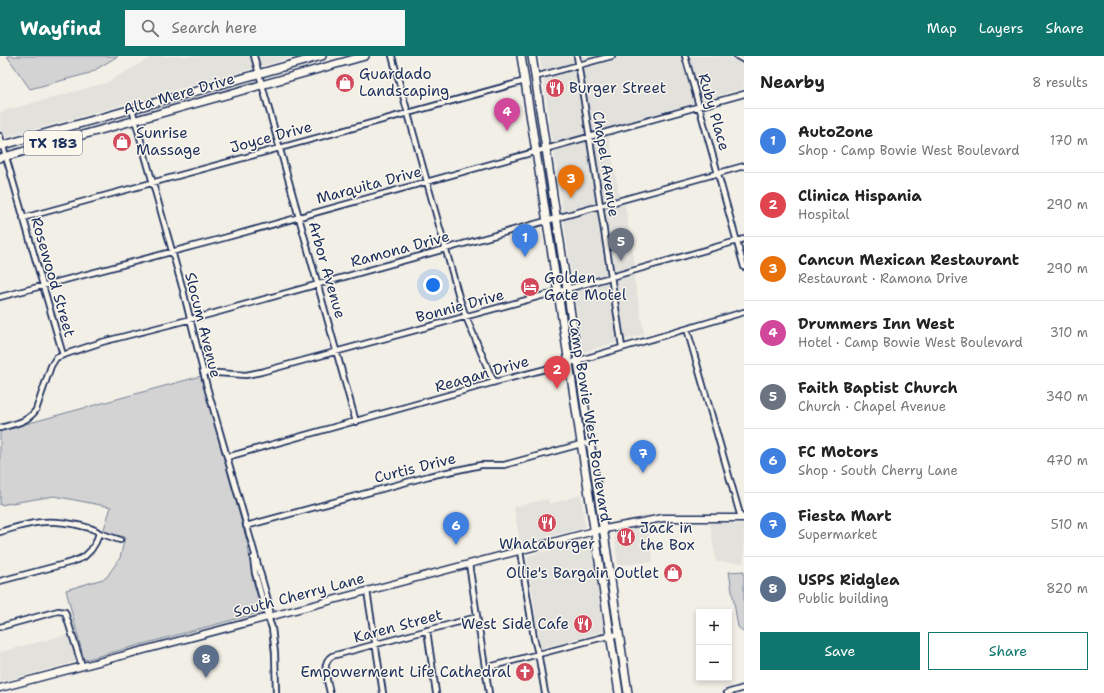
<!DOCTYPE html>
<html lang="en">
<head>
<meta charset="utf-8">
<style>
	:root { --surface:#fff; --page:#f6f6f6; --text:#222; --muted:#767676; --line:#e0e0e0; --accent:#0f766e }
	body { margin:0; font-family:"Shantell Sans",sans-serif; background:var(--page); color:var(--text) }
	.controls { position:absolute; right:12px; bottom:12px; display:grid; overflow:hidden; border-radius:0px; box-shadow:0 2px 6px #0003 }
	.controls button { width:36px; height:36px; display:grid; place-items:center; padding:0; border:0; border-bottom:1px solid var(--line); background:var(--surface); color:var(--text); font:20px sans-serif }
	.you { position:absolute; left:433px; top:229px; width:14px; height:14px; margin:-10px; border:3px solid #fff; border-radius:50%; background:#1a73e8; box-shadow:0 0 0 6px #1a73e833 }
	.badge { display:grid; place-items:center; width:26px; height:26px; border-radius:50%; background:var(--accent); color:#fff; font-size:13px; font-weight:700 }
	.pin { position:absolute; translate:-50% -33px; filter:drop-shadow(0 1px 2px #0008) }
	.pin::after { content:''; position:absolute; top:21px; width:14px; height:12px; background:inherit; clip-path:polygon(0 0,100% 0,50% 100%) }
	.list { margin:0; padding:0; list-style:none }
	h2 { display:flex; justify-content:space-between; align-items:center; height:52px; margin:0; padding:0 16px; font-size:17px }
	h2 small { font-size:13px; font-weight:400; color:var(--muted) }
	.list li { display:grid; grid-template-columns:26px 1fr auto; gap:12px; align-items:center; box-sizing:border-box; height:64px; padding:0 16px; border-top:1px solid var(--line) }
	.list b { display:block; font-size:15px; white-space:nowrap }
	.list p { margin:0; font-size:13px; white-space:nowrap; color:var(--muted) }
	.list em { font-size:13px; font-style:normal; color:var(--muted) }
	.actions { display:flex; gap:8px; padding:12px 16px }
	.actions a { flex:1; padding:9px 0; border:1px solid var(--accent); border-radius:0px; text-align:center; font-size:14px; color:var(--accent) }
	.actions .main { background:var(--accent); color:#fff }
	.icon { flex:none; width:22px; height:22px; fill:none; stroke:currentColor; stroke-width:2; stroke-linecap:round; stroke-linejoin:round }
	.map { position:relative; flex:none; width:744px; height:637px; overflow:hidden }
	header { display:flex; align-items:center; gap:24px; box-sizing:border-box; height:56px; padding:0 20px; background:var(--accent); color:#fff }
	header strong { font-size:19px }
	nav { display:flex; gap:22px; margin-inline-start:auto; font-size:14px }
	.search { width:280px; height:36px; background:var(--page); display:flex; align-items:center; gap:10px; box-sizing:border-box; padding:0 14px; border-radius:0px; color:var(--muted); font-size:15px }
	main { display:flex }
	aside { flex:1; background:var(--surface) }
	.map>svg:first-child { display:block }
	.built { fill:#e2e1dc }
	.green { fill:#d2d3d2; stroke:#768198 }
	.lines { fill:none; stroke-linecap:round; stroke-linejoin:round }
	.street-casing { stroke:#1b2f5e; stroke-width:8 }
	.secondary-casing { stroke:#1b2f5e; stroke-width:9 }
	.primary-casing { stroke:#1b2f5e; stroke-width:10 }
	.street { stroke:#fbf7ec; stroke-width:4.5 }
	.secondary { stroke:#fbf7ec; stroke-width:6 }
	.primary { stroke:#fbf7ec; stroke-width:7 }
	.labels { text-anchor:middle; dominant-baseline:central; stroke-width:3; stroke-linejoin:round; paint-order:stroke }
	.shield { fill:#fbf7ec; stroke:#5e6b89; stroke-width:1 }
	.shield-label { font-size:14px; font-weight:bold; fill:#1b2f5e }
	.poi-label { font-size:15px; fill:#1b2f5e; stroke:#fbf7ec; text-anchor:start }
	.street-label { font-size:15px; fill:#1b2f5e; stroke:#fbf7ec }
</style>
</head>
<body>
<header>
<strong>Wayfind</strong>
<div class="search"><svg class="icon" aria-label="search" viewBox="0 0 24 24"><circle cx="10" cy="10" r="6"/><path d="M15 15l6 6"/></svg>Search here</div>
<nav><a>Map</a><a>Layers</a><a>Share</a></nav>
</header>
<main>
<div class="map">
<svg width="744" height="637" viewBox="0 0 744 637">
	<rect width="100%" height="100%" fill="#f2efe6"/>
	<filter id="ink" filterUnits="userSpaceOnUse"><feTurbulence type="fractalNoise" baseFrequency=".025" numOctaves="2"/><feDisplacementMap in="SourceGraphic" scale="8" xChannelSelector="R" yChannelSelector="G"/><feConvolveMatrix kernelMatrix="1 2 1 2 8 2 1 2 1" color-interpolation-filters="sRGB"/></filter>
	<g filter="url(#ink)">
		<!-- built -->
		<path class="built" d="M 153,0 L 297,0 L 0,83 L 0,56 L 106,27 Z
			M 540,0 L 728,0 L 744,9 L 744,32 L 607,72 L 621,149 L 625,148 L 635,210 L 632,211 L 644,278 L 583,296 Z
			M 581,439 L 585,471 L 583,472 L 520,488 L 514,451 L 548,443 L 549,448 Z
			M 710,467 L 744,468 L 744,507 L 716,506 Z
			M 648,470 L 653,506 L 618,509 L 614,476 Z
			M 588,484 L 591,487 L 604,575 L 541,592 L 527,500 Z
			M 70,578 L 78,605 L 0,626 L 0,596 Z"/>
		<!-- green -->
		<path class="green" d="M 7,0 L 118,0 L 90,17 L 30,33 Z
			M 201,320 L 248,489 L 252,520 L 262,556 L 84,604 L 66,534 L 106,522 L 120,502 L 125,481 L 103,476 L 111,451 L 54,440 L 0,449 L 0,375 Z
			M 744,515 L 744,576 L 738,571 L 729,516 Z"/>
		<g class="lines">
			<!-- street casing -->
			<g class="street-casing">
				<path id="street" d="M 254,0 L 356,366
					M 392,0 L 459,241 L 466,261 L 491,320 L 495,326
					M 577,0 L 622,291
					M 685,0 L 744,211
					M 737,0 L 744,4
					M 535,21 L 612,0
					M 132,53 L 183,234 L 207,331 L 266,537 L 270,553 L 268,560
					M 0,80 L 63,299
					M 23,162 L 525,25
					M 0,241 L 213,185 L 744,38
					M 687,273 L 741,462
					M 203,316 L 246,319 L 261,316 L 611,221 L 744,183
					M 0,372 C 13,368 27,367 36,354 L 51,310 L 56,302 L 63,299 L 102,286 L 211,258 L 744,110
					M 227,401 L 495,326 L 577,305 L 744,256
					M 246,470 L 429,420 L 481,409 L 504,409 L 581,388 L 590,387
					M 0,476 C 33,466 47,462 82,470 C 88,472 95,472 99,477 L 96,486 L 91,494 L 84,501 L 72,506 L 0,525
					M 99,477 L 120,484
					M 520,495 L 534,582 L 539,602 L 545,637
					M 253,502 L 255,517 L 265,553 L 272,572 L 275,597 L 276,637
					M 469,508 L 489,637
					M 367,535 L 383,637
					M 0,571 L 58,555 L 65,556 L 82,610
					M 427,574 L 436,637
					M 485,612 L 600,582 L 619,578
					M 330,637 C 328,626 320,607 332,600 L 477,561
					M 727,637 L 744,632"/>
			</g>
			<!-- secondary casing -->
			<g class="secondary-casing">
				<path id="secondary" d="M 0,632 L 594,475 L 663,462 L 744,462"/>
			</g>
			<!-- primary casing -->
			<g class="primary-casing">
				<path id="primary" d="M 521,0 L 569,307 L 619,637
					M 532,0 L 628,637
					M 0,90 L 322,0
					M 0,102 L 365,0"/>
			</g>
			<!-- street -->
			<use href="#street" class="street"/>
			<!-- secondary -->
			<use href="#secondary" class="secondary"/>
			<!-- primary -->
			<use href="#primary" class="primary"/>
		</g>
	</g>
	<!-- icons -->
	<defs>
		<g id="shop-disc" transform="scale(1)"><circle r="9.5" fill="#d1495b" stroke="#fbf7ec"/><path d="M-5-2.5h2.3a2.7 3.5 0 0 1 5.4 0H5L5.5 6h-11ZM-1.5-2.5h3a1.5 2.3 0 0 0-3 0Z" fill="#fff"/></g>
		<g id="restaurant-disc" transform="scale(1)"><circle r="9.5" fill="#d1495b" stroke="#fbf7ec"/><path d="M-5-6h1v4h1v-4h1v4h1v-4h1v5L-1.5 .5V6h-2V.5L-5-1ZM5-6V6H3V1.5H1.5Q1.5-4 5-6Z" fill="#fff"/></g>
		<g id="hotel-disc" transform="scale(1)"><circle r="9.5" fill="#d1495b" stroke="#fbf7ec"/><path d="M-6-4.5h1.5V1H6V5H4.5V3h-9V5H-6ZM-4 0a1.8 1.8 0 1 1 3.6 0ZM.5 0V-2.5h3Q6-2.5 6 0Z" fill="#fff"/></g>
		<g id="church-disc" transform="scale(1)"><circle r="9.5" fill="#d1495b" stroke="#fbf7ec"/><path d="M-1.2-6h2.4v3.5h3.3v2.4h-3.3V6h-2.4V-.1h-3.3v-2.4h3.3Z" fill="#fff"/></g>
	</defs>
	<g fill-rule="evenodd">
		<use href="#shop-disc" x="345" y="27"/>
		<use href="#restaurant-disc" x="555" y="32"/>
		<use href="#shop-disc" x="122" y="86"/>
		<use href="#hotel-disc" x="530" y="231"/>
		<use href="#restaurant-disc" x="547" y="467"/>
		<use href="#restaurant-disc" x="626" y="481"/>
		<use href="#shop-disc" x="673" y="517"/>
		<use href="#restaurant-disc" x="583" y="568"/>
		<use href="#church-disc" x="525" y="616"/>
	</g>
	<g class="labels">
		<!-- shield labels -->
		<rect class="shield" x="24" y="75" width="58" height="24" rx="3"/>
		<g class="shield-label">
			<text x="53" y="87">TX 183</text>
		</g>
		<!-- poi labels -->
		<g class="poi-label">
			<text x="359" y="18">Guardado<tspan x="359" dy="17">Landscaping</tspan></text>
			<text x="569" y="32">Burger Street</text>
			<text x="136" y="77">Sunrise<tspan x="136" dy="17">Massage</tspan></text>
			<text x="544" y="222">Golden<tspan x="544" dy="17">Gate Motel</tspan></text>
			<text x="640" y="472">Jack in<tspan x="640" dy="17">the Box</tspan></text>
			<text x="547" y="488" text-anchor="middle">Whataburger</text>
			<text x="659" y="517" text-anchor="end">Ollie's Bargain Outlet</text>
			<text x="569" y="568" text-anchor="end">West Side Cafe</text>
			<text x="511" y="616" text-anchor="end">Empowerment Life Cathedral</text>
		</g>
		<!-- street labels -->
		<g class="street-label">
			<text transform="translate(179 38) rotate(-16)">Alta Mere Drive</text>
			<text transform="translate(714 56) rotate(74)">Ruby Place</text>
			<text transform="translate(271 81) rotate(-15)">Joyce Drive</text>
			<text transform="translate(606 108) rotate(81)">Chapel Avenue</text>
			<text transform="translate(369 129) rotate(-15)">Marquita Drive</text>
			<text transform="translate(400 193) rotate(-15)">Ramona Drive</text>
			<text transform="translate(327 214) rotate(74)">Arbor Avenue</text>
			<text transform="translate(53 221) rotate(74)">Rosewood Street</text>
			<text transform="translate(460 250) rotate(-15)">Bonnie Drive</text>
			<text transform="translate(203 269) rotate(76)">Slocum Avenue</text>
			<text transform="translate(482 318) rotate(-16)">Reagan Drive</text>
			<text transform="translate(590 364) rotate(81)">Camp Bowie West Boulevard</text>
			<text transform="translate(415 412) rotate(-14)">Curtis Drive</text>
			<text transform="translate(299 539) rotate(-15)">South Cherry Lane</text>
			<text transform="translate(398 570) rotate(-15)">Karen Street</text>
		</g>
	</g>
</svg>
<div class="controls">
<button>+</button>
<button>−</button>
</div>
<div class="you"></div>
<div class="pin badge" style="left:525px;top:201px;background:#3f7fe0">1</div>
<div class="pin badge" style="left:557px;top:333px;background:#e0444e">2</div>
<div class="pin badge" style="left:571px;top:142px;background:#e8710a">3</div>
<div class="pin badge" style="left:507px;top:75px;background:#d1479c">4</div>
<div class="pin badge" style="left:621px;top:205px;background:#6b7280">5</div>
<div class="pin badge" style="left:456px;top:489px;background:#3f7fe0">6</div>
<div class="pin badge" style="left:643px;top:417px;background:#3f7fe0">7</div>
<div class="pin badge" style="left:206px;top:622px;background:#5c6f8a">8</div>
</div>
<aside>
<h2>Nearby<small>8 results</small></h2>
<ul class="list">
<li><span class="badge" style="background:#3f7fe0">1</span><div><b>AutoZone</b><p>Shop · Camp Bowie West Boulevard</p></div><em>170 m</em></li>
<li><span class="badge" style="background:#e0444e">2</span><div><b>Clinica Hispania</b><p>Hospital</p></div><em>290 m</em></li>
<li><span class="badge" style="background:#e8710a">3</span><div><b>Cancun Mexican Restaurant</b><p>Restaurant · Ramona Drive</p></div><em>290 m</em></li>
<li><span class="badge" style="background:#d1479c">4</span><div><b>Drummers Inn West</b><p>Hotel · Camp Bowie West Boulevard</p></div><em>310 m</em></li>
<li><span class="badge" style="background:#6b7280">5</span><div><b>Faith Baptist Church</b><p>Church · Chapel Avenue</p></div><em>340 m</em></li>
<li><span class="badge" style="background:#3f7fe0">6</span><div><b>FC Motors</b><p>Shop · South Cherry Lane</p></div><em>470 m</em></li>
<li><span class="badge" style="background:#3f7fe0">7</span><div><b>Fiesta Mart</b><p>Supermarket</p></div><em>510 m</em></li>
<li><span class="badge" style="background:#5c6f8a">8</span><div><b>USPS Ridglea</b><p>Public building</p></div><em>820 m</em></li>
</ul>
<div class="actions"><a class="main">Save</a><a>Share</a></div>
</aside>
</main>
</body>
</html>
